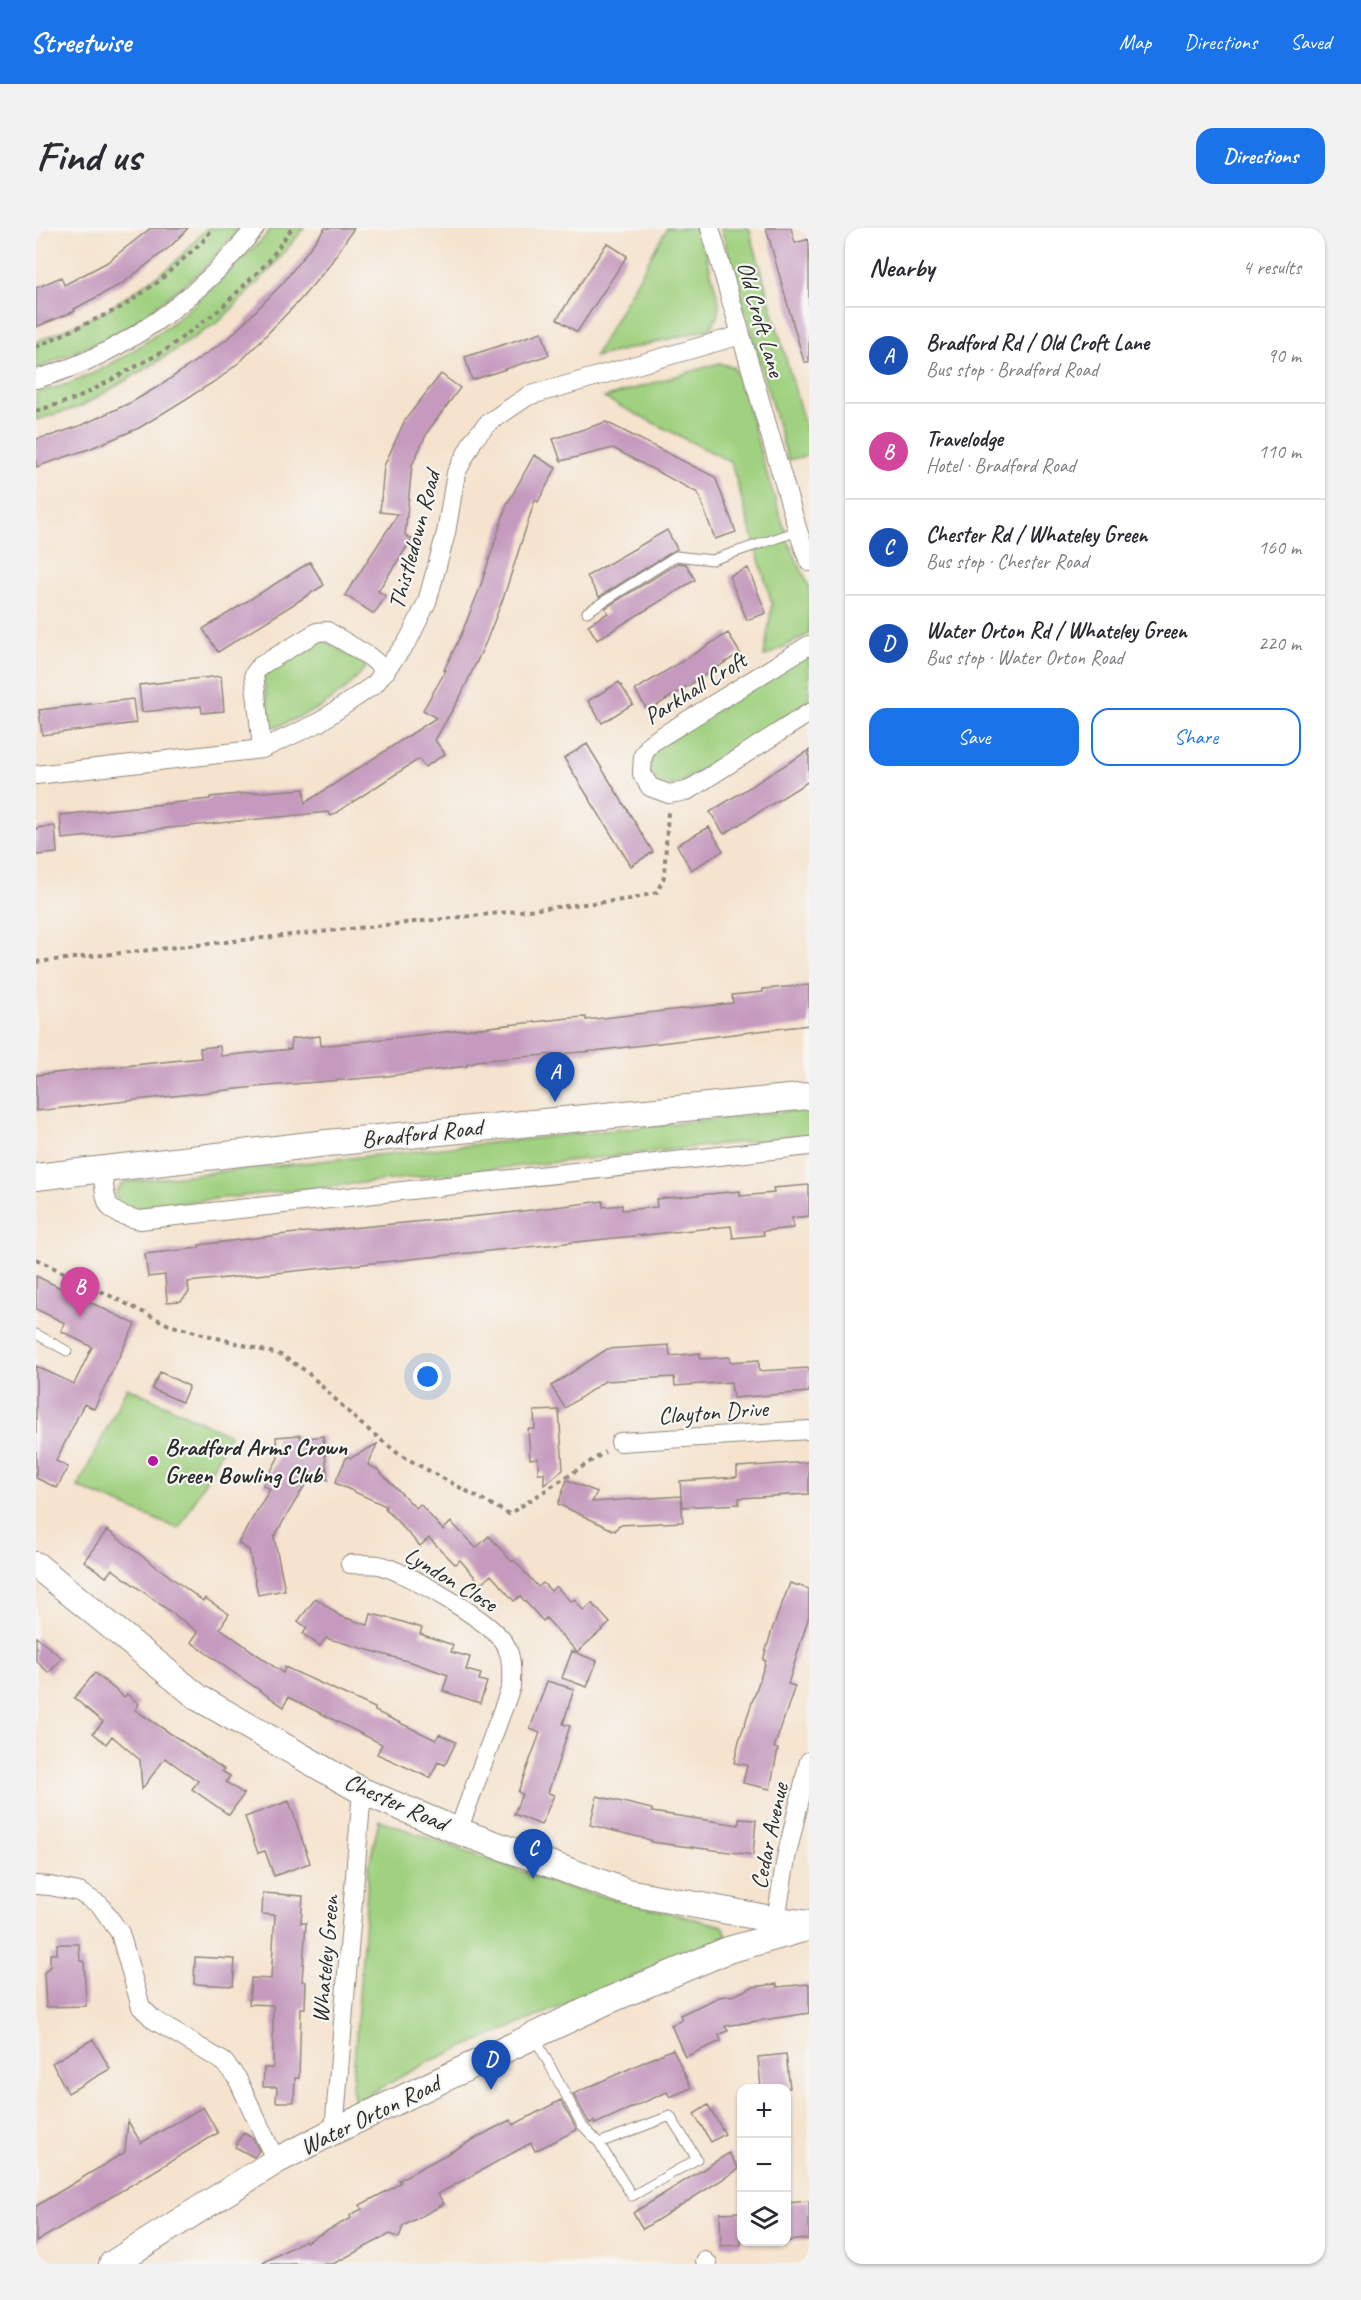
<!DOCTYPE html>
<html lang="en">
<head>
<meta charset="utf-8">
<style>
	:root { --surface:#fff; --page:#f2f2f3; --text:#2b2b33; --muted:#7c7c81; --line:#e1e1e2; --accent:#1a73e8 }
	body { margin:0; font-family:Caveat,sans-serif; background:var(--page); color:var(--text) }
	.controls { position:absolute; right:18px; bottom:18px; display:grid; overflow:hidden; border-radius:12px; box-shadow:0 2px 4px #0004 }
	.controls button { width:54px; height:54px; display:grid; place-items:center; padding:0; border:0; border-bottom:2px solid var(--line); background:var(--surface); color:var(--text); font:30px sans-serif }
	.you { position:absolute; left:392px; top:1149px; width:21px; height:21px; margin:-15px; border:4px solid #fff; border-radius:50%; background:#1a73e8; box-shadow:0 0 0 9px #1a73e833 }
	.badge { display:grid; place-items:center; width:39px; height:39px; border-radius:50%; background:var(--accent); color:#fff; font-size:20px; font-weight:700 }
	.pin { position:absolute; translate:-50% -50px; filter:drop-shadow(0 2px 3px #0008) }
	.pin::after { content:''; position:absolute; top:32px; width:21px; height:18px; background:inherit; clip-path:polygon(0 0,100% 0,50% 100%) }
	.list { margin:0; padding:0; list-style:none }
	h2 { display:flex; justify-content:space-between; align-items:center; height:78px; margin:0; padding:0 24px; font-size:26px }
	h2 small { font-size:20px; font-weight:400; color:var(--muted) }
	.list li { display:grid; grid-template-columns:39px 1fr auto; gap:18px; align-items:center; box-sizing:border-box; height:96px; padding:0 24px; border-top:2px solid var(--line) }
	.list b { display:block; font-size:22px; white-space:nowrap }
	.list p { margin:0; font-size:20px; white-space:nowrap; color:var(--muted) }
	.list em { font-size:20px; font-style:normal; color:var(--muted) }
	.actions { display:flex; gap:12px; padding:18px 24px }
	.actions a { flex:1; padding:14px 0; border:2px solid var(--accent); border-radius:18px; text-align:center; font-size:21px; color:var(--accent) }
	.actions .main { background:var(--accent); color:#fff }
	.icon { flex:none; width:33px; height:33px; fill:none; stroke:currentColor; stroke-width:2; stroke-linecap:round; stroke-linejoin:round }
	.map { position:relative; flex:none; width:773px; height:2036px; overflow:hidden; border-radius:18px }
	header { display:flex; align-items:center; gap:36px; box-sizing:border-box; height:84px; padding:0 30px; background:var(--accent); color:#fff }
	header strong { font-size:28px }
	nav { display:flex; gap:33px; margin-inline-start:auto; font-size:21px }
	.intro { display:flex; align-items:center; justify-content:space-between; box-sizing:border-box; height:144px; padding:0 36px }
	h1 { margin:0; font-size:42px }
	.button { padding:15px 27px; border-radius:18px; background:var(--accent); color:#fff; font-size:21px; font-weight:700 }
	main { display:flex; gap:36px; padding:0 36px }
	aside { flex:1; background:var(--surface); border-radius:18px; box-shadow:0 2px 4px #0004 }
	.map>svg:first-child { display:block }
	.green { fill:#a0d180; stroke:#667e56; stroke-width:1.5 }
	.building { fill:#c59abe }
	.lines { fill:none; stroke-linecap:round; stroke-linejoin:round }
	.service-casing { stroke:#90877c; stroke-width:11 }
	.minor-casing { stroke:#90877c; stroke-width:20 }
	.secondary-casing { stroke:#90877c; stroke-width:28 }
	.path { stroke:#90877c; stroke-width:4; stroke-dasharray:4.5 4.5; stroke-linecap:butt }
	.service { stroke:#fff; stroke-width:9 }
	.minor { stroke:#fff; stroke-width:18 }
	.secondary { stroke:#fff; stroke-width:26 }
	.poi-dot { fill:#b5179e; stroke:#f6f6f2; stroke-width:2 }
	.labels { text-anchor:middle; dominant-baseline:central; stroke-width:4.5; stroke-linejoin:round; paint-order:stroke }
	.street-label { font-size:24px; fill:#2b2b2b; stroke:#f6f6f2 }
	.poi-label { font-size:24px; font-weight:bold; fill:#2b2b2b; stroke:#f6f6f2; text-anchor:start }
</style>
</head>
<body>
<header>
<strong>Streetwise</strong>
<nav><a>Map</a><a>Directions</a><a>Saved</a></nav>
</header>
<div class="intro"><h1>Find us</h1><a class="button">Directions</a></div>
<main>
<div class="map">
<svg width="773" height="2036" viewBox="0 0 773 2036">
	<rect width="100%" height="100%" fill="#f6f6f2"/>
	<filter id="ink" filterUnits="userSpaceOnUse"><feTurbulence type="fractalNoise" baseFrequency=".0167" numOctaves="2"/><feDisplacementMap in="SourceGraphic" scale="12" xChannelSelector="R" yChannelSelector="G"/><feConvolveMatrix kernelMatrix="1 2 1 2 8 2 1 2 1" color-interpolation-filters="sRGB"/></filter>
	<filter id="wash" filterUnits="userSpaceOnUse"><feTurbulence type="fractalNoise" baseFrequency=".008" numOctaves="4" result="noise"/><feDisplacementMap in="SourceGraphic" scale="24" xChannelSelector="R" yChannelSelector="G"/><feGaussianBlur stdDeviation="1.35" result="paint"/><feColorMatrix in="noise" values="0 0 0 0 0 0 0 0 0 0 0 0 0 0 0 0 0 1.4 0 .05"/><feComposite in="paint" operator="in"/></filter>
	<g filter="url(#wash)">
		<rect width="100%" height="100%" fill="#f5e3ce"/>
		<!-- green -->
		<path class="green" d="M 171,0 L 204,0 L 167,42 L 90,101 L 0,141 L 0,114 L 66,85 L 135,38 Z
			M 235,0 L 268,0 L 232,44 L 185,92 L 113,139 L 44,179 L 0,192 L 0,165 C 12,161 24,159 35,155 C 112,125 172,65 229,9 Z
			M 631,0 L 663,0 L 683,74 C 683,85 681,92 674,101 L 558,129 Z
			M 685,0 L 713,0 L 773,212 L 773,227 L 752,232 Z
			M 683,135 L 697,139 L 706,157 L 728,237 L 754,318 L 773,358 L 773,406 L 728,429 L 736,376 L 695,234 L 568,170 Z
			M 282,413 L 292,415 L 327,435 L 330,439 L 311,460 L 285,479 L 241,499 L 234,497 L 227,446 Z
			M 773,424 L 773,472 L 639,558 L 625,556 L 614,546 L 617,522 Z
			M 773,881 L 773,907 L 95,980 L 82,976 L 79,965 L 88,954 Z
			M 91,1159 L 194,1207 L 143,1301 L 42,1259 Z
			M 343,1592 L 528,1659 L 687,1698 L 692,1709 L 392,1834 L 319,1874 L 316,1859 L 333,1637 Z"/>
		<g id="blocks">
			<!-- building -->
			<path class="building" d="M 115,0 L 152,0 L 135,18 L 87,55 L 38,81 L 39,83 L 0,99 L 0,60 L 25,49 L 28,57 L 70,35 Z
				M 289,0 L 318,0 L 293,38 L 264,72 L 206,132 L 184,150 L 103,200 L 53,221 L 0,239 L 0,211 L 17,207 L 46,197 L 96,174 L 128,155 L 194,109 L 247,55 Z
				M 730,0 L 755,0 L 759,15 L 773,11 L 773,134 L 768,134 Z
				M 571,15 L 591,28 L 541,104 L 521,91 Z
				M 506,104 L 513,127 L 436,152 L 429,129 Z
				M 405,146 L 424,160 L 392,203 L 376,237 L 369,307 L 376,311 L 342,363 L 350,368 L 338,386 L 309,367 L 362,286 L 344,284 L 348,238 L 369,192 Z
				M 570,194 L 679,249 L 700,304 L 679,311 L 662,265 L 577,220 L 525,233 L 517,211 Z
				M 498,227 L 520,240 L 502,274 L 499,272 L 468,368 L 450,414 L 425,467 L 399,512 L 409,526 L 389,539 L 383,531 L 295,588 L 292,584 L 26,611 L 24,587 L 174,571 L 174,569 L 213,565 L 268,561 L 269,575 L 400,490 L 387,482 L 410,442 L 408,442 L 425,407 L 444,360 L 472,273 L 473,273 Z
				M 631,302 L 641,321 L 563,369 L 551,348 Z
				M 274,334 L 288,357 L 182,424 L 167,401 Z
				M 642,335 L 650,336 L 659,352 L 561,412 L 552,397 L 572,385 L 569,380 Z
				M 712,340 L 730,385 L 711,392 L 693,348 Z
				M 692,405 L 704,425 L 612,483 L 599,462 Z
				M 185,448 L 188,483 L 166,485 L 165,478 L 106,484 L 103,457 Z
				M 583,454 L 597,476 L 566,495 L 552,473 Z
				M 97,471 L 100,495 L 6,507 L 3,482 Z
				M 551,516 L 617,624 L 595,638 L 528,530 Z
				M 773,522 L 773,553 L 688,606 L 674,584 Z
				M 19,598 L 21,625 L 0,627 L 0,600 Z
				M 673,599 L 687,623 L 655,642 L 641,617 Z
				M 773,757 L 773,797 L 558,823 L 439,833 L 439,835 L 431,836 L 431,838 L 343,849 L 220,859 L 0,883 L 0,847 L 165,830 L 164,820 L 184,818 L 185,828 L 255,821 L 255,811 L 284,808 L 285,818 L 533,790 L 550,789 L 550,792 L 697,775 L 696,767 L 727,764 L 727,761 Z
				M 773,957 L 773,988 L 756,990 L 757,1000 L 727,1003 L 728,1007 L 697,1010 L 695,998 L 152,1054 L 153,1064 L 145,1073 L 131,1074 L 129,1047 L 112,1049 L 109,1026 L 163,1020 L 163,1017 L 251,1006 L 463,986 L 567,973 L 567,979 L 586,977 L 586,982 L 621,979 L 620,971 L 704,963 L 704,968 L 738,965 L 737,960 Z
				M 0,1048 L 99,1096 L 58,1181 L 48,1176 L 20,1233 L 32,1239 L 21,1260 L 0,1250 L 0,1138 L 38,1156 L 56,1119 L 25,1103 L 29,1095 L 0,1081 Z
				M 633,1117 L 634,1128 L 664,1125 L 664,1131 L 694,1129 L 694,1134 L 723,1132 L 723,1143 L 773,1140 L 773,1164 L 697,1170 L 695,1154 L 639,1158 L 638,1149 L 569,1153 L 529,1180 L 515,1158 L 571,1121 Z
				M 124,1144 L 153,1158 L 146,1174 L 116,1161 Z
				M 523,1182 L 527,1242 L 508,1257 L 508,1245 L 502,1245 L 502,1230 L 494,1231 L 492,1201 L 499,1201 L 498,1183 Z
				M 264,1207 L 265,1211 L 287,1208 L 292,1252 L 276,1245 L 238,1309 L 249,1362 L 222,1367 L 213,1322 L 202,1315 L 234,1261 L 227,1257 L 242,1230 L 240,1209 Z
				M 341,1216 L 332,1237 L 341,1241 L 380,1280 L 384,1276 L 407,1302 L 415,1294 L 440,1320 L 453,1308 L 476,1334 L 478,1332 L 502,1359 L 507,1355 L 515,1363 L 520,1358 L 535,1374 L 538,1371 L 548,1383 L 556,1375 L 574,1395 L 541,1424 L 510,1390 L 507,1393 L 484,1368 L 478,1373 L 455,1347 L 445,1356 L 424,1332 L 419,1336 L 393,1310 L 384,1318 L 349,1280 L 350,1278 L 299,1255 L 311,1228 L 315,1230 Z
				M 773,1234 L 773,1266 L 703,1270 L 703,1276 L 646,1279 L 644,1253 L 701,1249 L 701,1239 Z
				M 531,1252 L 561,1264 L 556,1274 L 645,1268 L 647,1294 L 583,1297 L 579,1303 L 522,1276 Z
				M 71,1302 L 167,1373 L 169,1370 L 193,1386 L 184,1400 L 247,1445 L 249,1439 L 339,1480 L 339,1483 L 400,1512 L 403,1506 L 420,1514 L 409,1537 L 402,1534 L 394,1550 L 341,1526 L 346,1516 L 252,1469 L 248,1479 L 191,1440 L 155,1414 L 162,1404 L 76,1341 L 70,1349 L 48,1333 Z
				M 754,1355 L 773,1361 L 773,1388 L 752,1456 L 759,1458 L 738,1520 L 742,1521 L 734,1561 L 707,1555 L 711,1537 L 698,1535 L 703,1513 L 730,1433 L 727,1432 L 736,1402 Z
				M 280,1370 L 304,1388 L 332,1397 L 335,1386 L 357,1391 L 386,1400 L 384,1406 L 417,1417 L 415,1424 L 434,1429 L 430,1442 L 445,1446 L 443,1452 L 451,1454 L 444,1475 L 407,1463 L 412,1447 L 378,1435 L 290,1410 L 284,1418 L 267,1406 L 271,1400 L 262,1393 Z
				M 0,1409 L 26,1430 L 13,1445 L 0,1433 Z
				M 536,1423 L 561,1433 L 551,1459 L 526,1450 Z
				M 59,1445 L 88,1469 L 91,1466 L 103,1476 L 99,1482 L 188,1541 L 186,1543 L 194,1548 L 190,1554 L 208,1566 L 193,1587 L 156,1561 L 162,1553 L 129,1530 L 106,1561 L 104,1532 L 76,1508 L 70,1516 L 57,1505 L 67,1494 L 38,1470 Z
				M 511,1453 L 538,1461 L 527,1496 L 534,1498 L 512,1565 L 518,1567 L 505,1597 L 478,1586 L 486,1566 L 482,1564 L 504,1505 L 494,1501 Z
				M 561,1568 L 616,1581 L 616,1584 L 703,1597 L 703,1591 L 720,1592 L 717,1627 L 615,1614 L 615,1612 L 554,1597 Z
				M 253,1573 L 274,1635 L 238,1648 L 229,1623 L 222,1625 L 209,1589 Z
				M 227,1665 L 267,1668 L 265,1695 L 270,1695 L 266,1753 L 270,1754 L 269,1780 L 265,1780 L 263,1850 L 259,1850 L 258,1874 L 240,1874 L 241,1859 L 227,1859 L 228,1840 L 237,1840 L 237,1777 L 213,1776 L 215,1750 L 235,1751 L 239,1687 L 226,1686 Z
				M 21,1716 L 43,1716 L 44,1733 L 48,1733 L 50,1778 L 10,1779 L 8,1745 L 14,1738 L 14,1726 L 21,1726 Z
				M 159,1729 L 199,1731 L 197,1758 L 158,1756 Z
				M 741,1756 L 741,1759 L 773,1756 L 773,1785 L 689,1798 L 692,1803 L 683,1807 L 685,1813 L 649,1829 L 635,1797 L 646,1792 L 644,1787 L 683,1769 L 699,1767 L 716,1759 Z
				M 57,1811 L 74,1841 L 32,1865 L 16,1835 Z
				M 637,1821 L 655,1860 L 634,1869 L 631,1864 L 559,1896 L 558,1893 L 554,1895 L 552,1893 L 537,1866 Z
				M 750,1826 L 754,1860 L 725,1860 L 722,1829 Z
				M 525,1872 L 541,1902 L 499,1923 L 495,1915 L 402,1966 L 408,1976 L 367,1998 L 363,2010 L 354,2006 L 297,2036 L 225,2036 L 269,2012 L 270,2014 L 315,1990 L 314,1987 L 326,1981 L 324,1977 L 353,1962 L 365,1954 L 363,1952 L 455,1902 L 474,1892 L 477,1897 Z
				M 672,1877 L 689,1906 L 675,1914 L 658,1886 Z
				M 167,1879 L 182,1905 L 0,2014 L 0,1978 L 89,1924 L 92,1893 L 105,1915 Z
				M 207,1905 L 217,1910 L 223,1923 L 218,1929 L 199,1919 Z
				M 693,1925 L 703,1941 L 607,2001 L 597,1985 Z
				M 773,1973 L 773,2011 L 750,2013 L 750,1975 Z
				M 705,1984 L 705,2017 L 685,2018 L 684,1985 Z"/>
		</g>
	</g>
	<g filter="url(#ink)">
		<use href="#blocks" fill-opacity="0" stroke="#90877c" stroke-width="1.5"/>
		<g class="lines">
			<!-- service casing -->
			<g class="service-casing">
				<path id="service" d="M 551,384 L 640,328 L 676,332 L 762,303
					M 0,1106 L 31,1123
					M 499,1810 L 546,1897 L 563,1915 L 634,1888 L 661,1931 L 596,1968 L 563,1915"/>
			</g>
			<!-- minor casing -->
			<g class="minor-casing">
				<path id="minor" d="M 674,0 L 762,303 L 773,334
					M 0,151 C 87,127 163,70 219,0
					M 773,417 L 615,515 L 607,527 L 606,546 L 614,559 L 633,566 L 651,563 L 773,485
					M 226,521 L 218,446 L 224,438 L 281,404 L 291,403 L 334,429 L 350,443
					M 0,547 L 226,521 L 282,495 L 339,456 L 373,411 L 391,374 L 410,305 L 420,245 L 438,211 L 452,195 L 492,168 L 705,107
					M 66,942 C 71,976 66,984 104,992 L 773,918
					M 584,1214 L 773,1202
					M 314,1336 C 324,1337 337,1335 347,1338 C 374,1347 458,1394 470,1418 C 477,1431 475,1446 475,1459 L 422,1603
					M 0,1657 L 14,1658 L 43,1664 L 64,1677 L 84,1705 L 105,1779 L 118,1792 L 188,1834 L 201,1850 L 240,1933
					M 740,1692 L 750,1630 L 773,1533
					M 298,1903 L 326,1563
					M 669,2033 L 672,2036"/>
			</g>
			<!-- secondary casing -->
			<g class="secondary-casing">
				<path id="secondary" d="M 0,949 L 291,915 L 773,868
					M 0,1337 L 163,1470 L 326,1563 L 422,1603 L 591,1664 L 740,1692 L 773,1696
					M 76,2036 L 240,1933 L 298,1903 L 571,1773 L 692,1722 L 767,1701"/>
			</g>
			<!-- path -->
			<path class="path" d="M 0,119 L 86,79 L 122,54 L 167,13 L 177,0
				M 0,183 L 42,170 L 128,123 L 183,82 L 232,34 L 256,0
				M 0,734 L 596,671 L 621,664 L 628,649 L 632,584
				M 0,1031 L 133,1097 L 245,1127 L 270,1143 L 324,1195 L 364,1227 L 473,1286 L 569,1224"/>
			<!-- service -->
			<use href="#service" class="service"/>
			<!-- minor -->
			<use href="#minor" class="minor"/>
			<!-- secondary -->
			<use href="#secondary" class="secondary"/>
		</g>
	</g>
	<!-- markers -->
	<circle class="poi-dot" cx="117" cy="1233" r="6"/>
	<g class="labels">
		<!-- street labels -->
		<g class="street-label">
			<text transform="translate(725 91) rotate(74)">Old Croft Lane</text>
			<text transform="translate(378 312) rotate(-75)">Thistledown Road</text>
			<text transform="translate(659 460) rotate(-32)">Parkhall Croft</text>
			<text transform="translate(386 905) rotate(-6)">Bradford Road</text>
			<text transform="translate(677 1184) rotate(-4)">Clayton Drive</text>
			<text transform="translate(415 1351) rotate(31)">Lyndon Close</text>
			<text transform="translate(360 1574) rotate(24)">Chester Road</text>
			<text transform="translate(733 1608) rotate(-78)">Cedar Avenue</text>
			<text transform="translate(289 1731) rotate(-85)">Whateley Green</text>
			<text transform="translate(334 1887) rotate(-26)">Water Orton Road</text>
		</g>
		<!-- poi labels -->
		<g class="poi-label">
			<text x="129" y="1219">Bradford Arms Crown<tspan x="129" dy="28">Green Bowling Club</tspan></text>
		</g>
	</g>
</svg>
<div class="controls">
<button>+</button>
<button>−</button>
<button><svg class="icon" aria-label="layers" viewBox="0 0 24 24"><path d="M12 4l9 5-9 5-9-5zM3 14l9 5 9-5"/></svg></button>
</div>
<div class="you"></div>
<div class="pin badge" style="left:519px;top:874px;background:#1a4fb4">A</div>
<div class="pin badge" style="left:44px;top:1089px;background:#d1479c">B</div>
<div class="pin badge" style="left:497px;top:1651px;background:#1a4fb4">C</div>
<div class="pin badge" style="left:455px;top:1862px;background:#1a4fb4">D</div>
</div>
<aside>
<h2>Nearby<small>4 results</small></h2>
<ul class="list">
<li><span class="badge" style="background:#1a4fb4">A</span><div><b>Bradford Rd / Old Croft Lane</b><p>Bus stop · Bradford Road</p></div><em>90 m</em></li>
<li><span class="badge" style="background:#d1479c">B</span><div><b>Travelodge</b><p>Hotel · Bradford Road</p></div><em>110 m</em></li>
<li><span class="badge" style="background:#1a4fb4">C</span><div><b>Chester Rd / Whateley Green</b><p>Bus stop · Chester Road</p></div><em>160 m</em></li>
<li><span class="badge" style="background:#1a4fb4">D</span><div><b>Water Orton Rd / Whateley Green</b><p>Bus stop · Water Orton Road</p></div><em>220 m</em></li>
</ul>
<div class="actions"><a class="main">Save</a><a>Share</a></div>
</aside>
</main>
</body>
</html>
